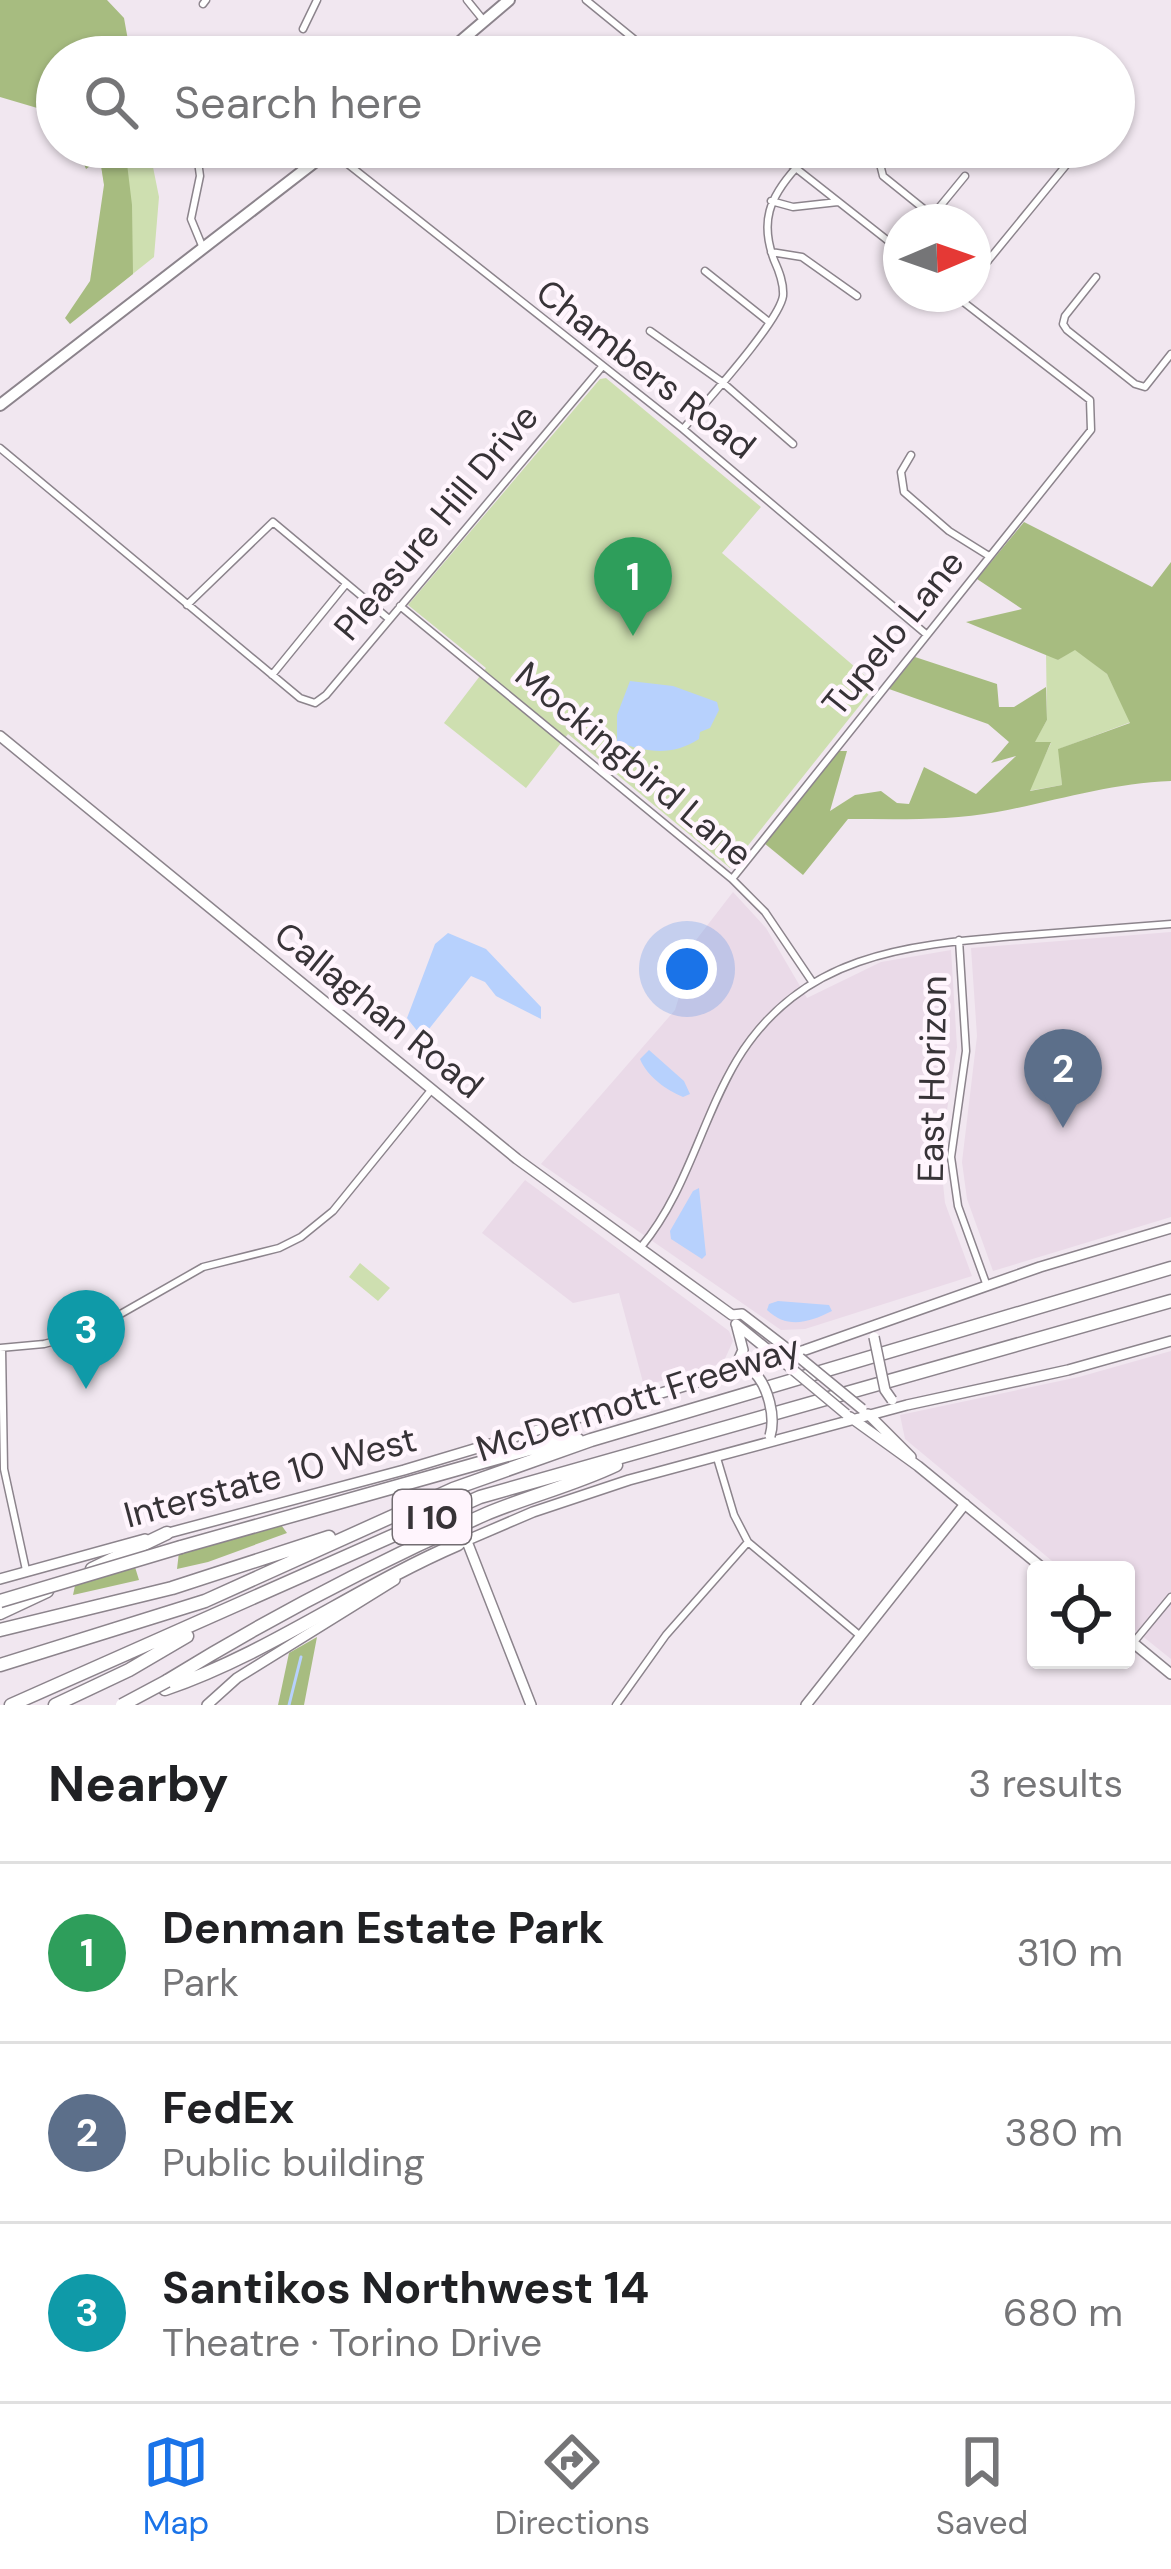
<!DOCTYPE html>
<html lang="en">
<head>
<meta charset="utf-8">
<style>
	:root { --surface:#fff; --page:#f2f2f2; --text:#202124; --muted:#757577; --line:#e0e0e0; --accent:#1a73e8 }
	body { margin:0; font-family:"DM Sans",sans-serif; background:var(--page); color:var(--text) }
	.controls { position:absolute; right:36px; bottom:36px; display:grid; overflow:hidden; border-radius:12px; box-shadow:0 3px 9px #0004 }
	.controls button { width:108px; height:108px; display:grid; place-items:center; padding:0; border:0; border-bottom:3px solid var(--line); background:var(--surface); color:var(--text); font:60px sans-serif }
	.compass { position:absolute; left:883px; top:204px; width:108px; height:108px; border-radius:50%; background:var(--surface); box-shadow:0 3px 9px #0004; rotate:88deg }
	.you { position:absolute; left:687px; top:969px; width:42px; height:42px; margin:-30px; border:9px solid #fff; border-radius:50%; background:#1a73e8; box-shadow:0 0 0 18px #1a73e833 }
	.badge { display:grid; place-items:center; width:78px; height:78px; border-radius:50%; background:var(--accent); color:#fff; font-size:39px; font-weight:700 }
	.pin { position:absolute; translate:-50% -99px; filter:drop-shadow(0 3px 6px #0008) }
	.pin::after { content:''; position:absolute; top:63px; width:42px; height:36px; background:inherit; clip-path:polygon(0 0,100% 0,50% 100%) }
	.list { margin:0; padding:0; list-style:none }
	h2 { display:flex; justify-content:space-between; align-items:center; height:156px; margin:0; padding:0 48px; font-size:51px }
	h2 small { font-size:39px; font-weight:400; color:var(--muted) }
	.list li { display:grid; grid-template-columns:78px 1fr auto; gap:36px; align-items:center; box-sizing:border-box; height:180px; padding:0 48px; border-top:3px solid var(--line) }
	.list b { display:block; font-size:45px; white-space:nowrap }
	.list p { margin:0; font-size:39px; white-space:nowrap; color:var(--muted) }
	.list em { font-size:39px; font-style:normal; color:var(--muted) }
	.icon { flex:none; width:66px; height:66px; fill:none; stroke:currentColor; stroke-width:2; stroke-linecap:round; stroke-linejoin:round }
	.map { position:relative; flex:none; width:1171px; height:1705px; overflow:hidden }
	.search { position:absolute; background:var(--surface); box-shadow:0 3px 9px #0004; left:36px; right:36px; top:36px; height:132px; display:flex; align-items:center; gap:30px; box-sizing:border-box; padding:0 42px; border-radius:66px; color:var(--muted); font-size:45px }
	.sheet { height:696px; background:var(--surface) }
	nav { display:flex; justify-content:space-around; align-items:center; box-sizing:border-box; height:168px; border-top:3px solid var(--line); background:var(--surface); font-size:33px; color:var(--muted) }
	nav a { display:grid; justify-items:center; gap:6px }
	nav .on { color:var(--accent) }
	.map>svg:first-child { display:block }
	.built { fill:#eadae8 }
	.green { fill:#cedfb0 }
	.forest { fill:#a7bc80 }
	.water { fill:#b7d1fd }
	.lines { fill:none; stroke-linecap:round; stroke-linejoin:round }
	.stream { stroke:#b7d1fd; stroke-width:3 }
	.street-casing { stroke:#8c848c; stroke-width:9 }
	.secondary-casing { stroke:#8c848c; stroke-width:12 }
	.primary-casing { stroke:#8c848c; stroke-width:14 }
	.highway-casing { stroke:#8c848c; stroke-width:15 }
	.street { stroke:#fff; stroke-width:6 }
	.secondary { stroke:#fff; stroke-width:9 }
	.primary { stroke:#fff; stroke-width:10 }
	.highway { stroke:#fff; stroke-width:12 }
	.secondary-bridge-casing { stroke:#8c848c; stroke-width:12; stroke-linecap:butt }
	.highway-bridge-casing { stroke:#8c848c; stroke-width:15; stroke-linecap:butt }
	.secondary-bridge { stroke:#fff; stroke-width:9 }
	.highway-bridge { stroke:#fff; stroke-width:12 }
	.labels { text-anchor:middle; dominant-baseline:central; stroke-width:9; stroke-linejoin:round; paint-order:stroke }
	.shield { fill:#fff5fd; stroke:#736d72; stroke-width:3 }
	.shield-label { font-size:33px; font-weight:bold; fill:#373337 }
	.street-label { font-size:36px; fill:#373337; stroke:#fff5fd }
</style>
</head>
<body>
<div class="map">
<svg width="1171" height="1705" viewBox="0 0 1171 1705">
	<rect width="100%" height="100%" fill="#f1e7f0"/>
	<!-- built -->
	<path class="built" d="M 733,892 L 766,928 L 807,998 L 881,962 L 951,950 L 957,1047 L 940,1154 L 945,1203 L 972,1276 L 805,1329 L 781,1330 L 541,1164 L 675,1010 L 696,940 Z
		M 1171,932 L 1171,1217 L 993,1271 L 967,1199 L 962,1162 L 977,1036 L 971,948 Z
		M 525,1180 L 729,1331 L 733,1341 L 723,1363 L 644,1386 L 619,1293 L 573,1303 L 482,1233 Z
		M 1171,1351 L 1171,1659 L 1126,1623 L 1126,1570 L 1063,1570 L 905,1439 L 900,1415 L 1079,1377 Z"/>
	<!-- green -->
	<path class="green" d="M 98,147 L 149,147 L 159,197 L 154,257 L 105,296 L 111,226 Z
		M 606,378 L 761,507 L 722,553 L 876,685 L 730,868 L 568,734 L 526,788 L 444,723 L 486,668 L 408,605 L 600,379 Z
		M 1075,649 L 1107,674 L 1131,722 L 1059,749 L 1062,785 L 1028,791 L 1051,743 L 1034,743 L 1047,720 L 1046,653 L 1058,660 Z
		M 360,1263 L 390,1288 L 378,1301 L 349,1277 Z"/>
	<!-- forest -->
	<path class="forest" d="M 0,0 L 107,0 L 124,18 L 131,57 L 57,57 L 57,108 L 44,110 L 0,97 Z
		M 77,147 L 125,147 L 132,205 L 133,274 L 70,324 L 65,318 L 90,281 L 104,185 L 100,159 L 86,169 Z
		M 1024,522 L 1152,587 L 1171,562 L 1171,781 C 1111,783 1056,801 997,812 C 948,821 897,819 848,819 L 803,875 L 764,843 L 838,751 L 847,751 L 830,811 L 855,795 L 881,791 L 897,803 L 909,804 L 924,767 L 976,794 L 1016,756 L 991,763 L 1009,742 L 988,724 L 889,689 L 915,657 L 997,684 L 999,707 L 1014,707 L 1046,687 L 1047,720 L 1035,742 L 1051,742 L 1030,791 L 1062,785 L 1058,749 L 1130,723 L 1107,674 L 1075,650 L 1058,660 L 966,622 L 1022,609 L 977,579 Z
		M 279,1522 L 287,1533 L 208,1562 L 177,1569 L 179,1552 Z
		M 135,1567 L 139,1580 L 73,1595 L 76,1581 Z
		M 317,1637 L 304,1705 L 278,1705 L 289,1653 Z"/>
	<!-- water -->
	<path class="water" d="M 630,681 L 673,686 L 717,702 L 719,710 L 710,728 L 700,732 L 699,739 C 671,757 647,752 617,742 L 617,715 Z
		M 448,933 L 486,949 L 541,1007 L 541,1019 L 496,996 L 485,982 L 471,976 L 429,1029 L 435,1044 L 429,1046 L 407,1018 L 435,944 Z
		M 649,1050 L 684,1081 L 690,1094 L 683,1097 C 666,1090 647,1076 640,1059 Z
		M 699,1188 L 706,1255 L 702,1259 L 671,1239 L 670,1231 L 693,1191 Z
		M 778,1301 L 829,1305 L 832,1311 C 808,1323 787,1329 767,1310 L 769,1304 Z"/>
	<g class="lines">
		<!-- stream -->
		<path class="stream" d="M 289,1705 L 301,1657"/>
		<!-- street casing -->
		<g class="street-casing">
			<path id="street" d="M 467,0 L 484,21
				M 586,0 L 656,57
				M 203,4 L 206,0
				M 303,29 L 317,0
				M 177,57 L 186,53 L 194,57
				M 196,147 L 200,176 L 191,219 L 203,248
				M 769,147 L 901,251
				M 894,147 L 880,164 L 883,176 L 940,222
				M 330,150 L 683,429 L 926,634
				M 771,201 L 793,207 L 838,202
				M 933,215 L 965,176
				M 973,249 L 988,261
				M 771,252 L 802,257 L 857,296
				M 705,271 L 769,322
				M 1096,277 L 1065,316 L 1063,324 L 1067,330 L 1135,384 L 1145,387 L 1171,354
				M 973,279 L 1081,147
				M 650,331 L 722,382 L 793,444
				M 683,429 C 704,404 779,322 783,296 C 784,283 779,271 774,260 C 760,222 769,198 796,168
				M 0,448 L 300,698 L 315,703 L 326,695 L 601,368
				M 911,455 L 901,472 L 904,492 L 949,531 L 989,556
				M 187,605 L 273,522 L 389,619
				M 400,606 L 732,879 L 765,912 L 813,983
				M 272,675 L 346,584
				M 732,879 L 1091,430 L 1090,400 L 953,294
				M 959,940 L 966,1051 L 951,1157 L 958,1206 L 987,1286
				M 641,1247 C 687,1192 701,1120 737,1060 C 801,955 904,945 1016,936 C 1068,932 1119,928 1171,924
				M 0,1348 L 44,1344 L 89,1332 L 203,1267 L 279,1248 L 301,1237 L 333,1211 L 432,1089
				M 2,1348 L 4,1469 L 26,1570
				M 717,1458 L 734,1515 L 748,1542 L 858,1634
				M 1133,1643 L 1171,1597
				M 616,1705 L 666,1635 L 748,1542"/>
		</g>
		<!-- secondary casing -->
		<g class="secondary-casing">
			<path id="secondary" d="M 0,736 L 517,1159 L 732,1315 L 742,1314 L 794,1354
				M 736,1324 L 778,1358
				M 733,1372 L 743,1350 L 737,1327
				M 868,1414 L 911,1457
				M 850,1417 L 918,1466 L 1045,1570
				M 161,1535 L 404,1470 L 805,1350 L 1040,1267 L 1171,1228
				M 466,1539 L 531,1705
				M 456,1545 L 533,1512 L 629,1480 L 907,1405 L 1068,1370 L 1171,1341
				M 0,1579 L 145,1539
				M 1126,1637 L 1171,1674
				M 207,1705 L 237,1678 L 395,1580
				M 806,1705 L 965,1504"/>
		</g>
		<!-- primary casing -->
		<g class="primary-casing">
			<path id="primary" d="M 442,57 L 509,0
				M 0,405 L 334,147"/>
		</g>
		<!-- highway casing -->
		<g class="highway-casing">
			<path id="highway" d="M 181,1547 L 554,1442 L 578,1440
				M 92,1569 L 167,1533
				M 0,1613 L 47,1591
				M 0,1630 L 172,1588 L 329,1537
				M 0,1665 L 205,1601 L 453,1489 L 591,1440 L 1171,1268
				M 167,1681 C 269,1618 377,1562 486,1514 C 529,1496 574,1485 616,1465
				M 165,1689 C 268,1654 358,1587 458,1544
				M 11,1705 L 480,1497 L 1171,1301
				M 55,1705 L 129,1670 L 187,1636"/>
		</g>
		<!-- street -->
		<use href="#street" class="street"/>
		<!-- secondary -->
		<use href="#secondary" class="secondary"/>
		<!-- primary -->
		<use href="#primary" class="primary"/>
		<!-- highway -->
		<use href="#highway" class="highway"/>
		<!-- secondary-bridge casing -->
		<g class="secondary-bridge-casing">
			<path id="secondary-bridge" d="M 874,1337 L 885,1390 L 892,1400
				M 800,1358 L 862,1409
				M 786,1364 L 846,1414
				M 754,1372 C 768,1386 776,1417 770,1436"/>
		</g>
		<!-- highway-bridge casing -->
		<g class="highway-bridge-casing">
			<path id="highway-bridge" d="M 0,1601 L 181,1547
				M 122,1705 L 167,1681"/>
		</g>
		<!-- secondary-bridge -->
		<use href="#secondary-bridge" class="secondary-bridge"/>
		<!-- highway-bridge -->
		<use href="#highway-bridge" class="highway-bridge"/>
	</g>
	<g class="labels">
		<!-- shield labels -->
		<rect class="shield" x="393" y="1490" width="78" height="54" rx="9"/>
		<g class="shield-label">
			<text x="432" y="1517">I 10</text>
		</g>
		<!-- street labels -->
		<g class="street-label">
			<text transform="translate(646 369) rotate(38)">Chambers Road</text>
			<text transform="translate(436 522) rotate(-50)">Pleasure Hill Drive</text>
			<text transform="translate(893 633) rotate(-51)">Tupelo Lane</text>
			<text transform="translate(634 764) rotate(40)">Mockingbird Lane</text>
			<text transform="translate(379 1010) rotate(39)">Callaghan Road</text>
			<text transform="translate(932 1079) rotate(-89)">East Horizon</text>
			<text transform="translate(638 1398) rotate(-18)">McDermott Freeway</text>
			<text transform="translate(270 1477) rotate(-15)">Interstate 10 West</text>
		</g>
	</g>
</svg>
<div class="controls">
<button><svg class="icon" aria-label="locate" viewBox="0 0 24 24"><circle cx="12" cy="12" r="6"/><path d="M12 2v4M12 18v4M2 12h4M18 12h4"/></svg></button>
</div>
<svg class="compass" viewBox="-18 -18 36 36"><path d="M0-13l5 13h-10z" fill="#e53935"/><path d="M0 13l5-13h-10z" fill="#757577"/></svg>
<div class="you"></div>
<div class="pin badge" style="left:633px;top:636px;background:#2e9e5b">1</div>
<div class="pin badge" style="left:1063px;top:1128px;background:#5c6f8a">2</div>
<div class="pin badge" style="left:86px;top:1389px;background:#0f9aa8">3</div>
<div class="search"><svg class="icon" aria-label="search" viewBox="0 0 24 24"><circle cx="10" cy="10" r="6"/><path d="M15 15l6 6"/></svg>Search here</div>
</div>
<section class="sheet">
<h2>Nearby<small>3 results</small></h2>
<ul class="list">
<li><span class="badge" style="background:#2e9e5b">1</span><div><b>Denman Estate Park</b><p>Park</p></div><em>310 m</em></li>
<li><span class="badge" style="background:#5c6f8a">2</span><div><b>FedEx</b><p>Public building</p></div><em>380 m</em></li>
<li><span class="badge" style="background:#0f9aa8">3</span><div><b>Santikos Northwest 14</b><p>Theatre · Torino Drive</p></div><em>680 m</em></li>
</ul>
</section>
<nav>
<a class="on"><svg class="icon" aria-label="map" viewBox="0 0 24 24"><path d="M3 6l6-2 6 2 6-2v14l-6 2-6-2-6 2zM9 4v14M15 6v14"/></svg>Map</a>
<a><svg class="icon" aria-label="directions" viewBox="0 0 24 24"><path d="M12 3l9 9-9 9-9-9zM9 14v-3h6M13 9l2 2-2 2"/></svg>Directions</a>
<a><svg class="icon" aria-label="saved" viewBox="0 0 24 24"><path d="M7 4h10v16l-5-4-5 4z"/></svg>Saved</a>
</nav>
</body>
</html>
